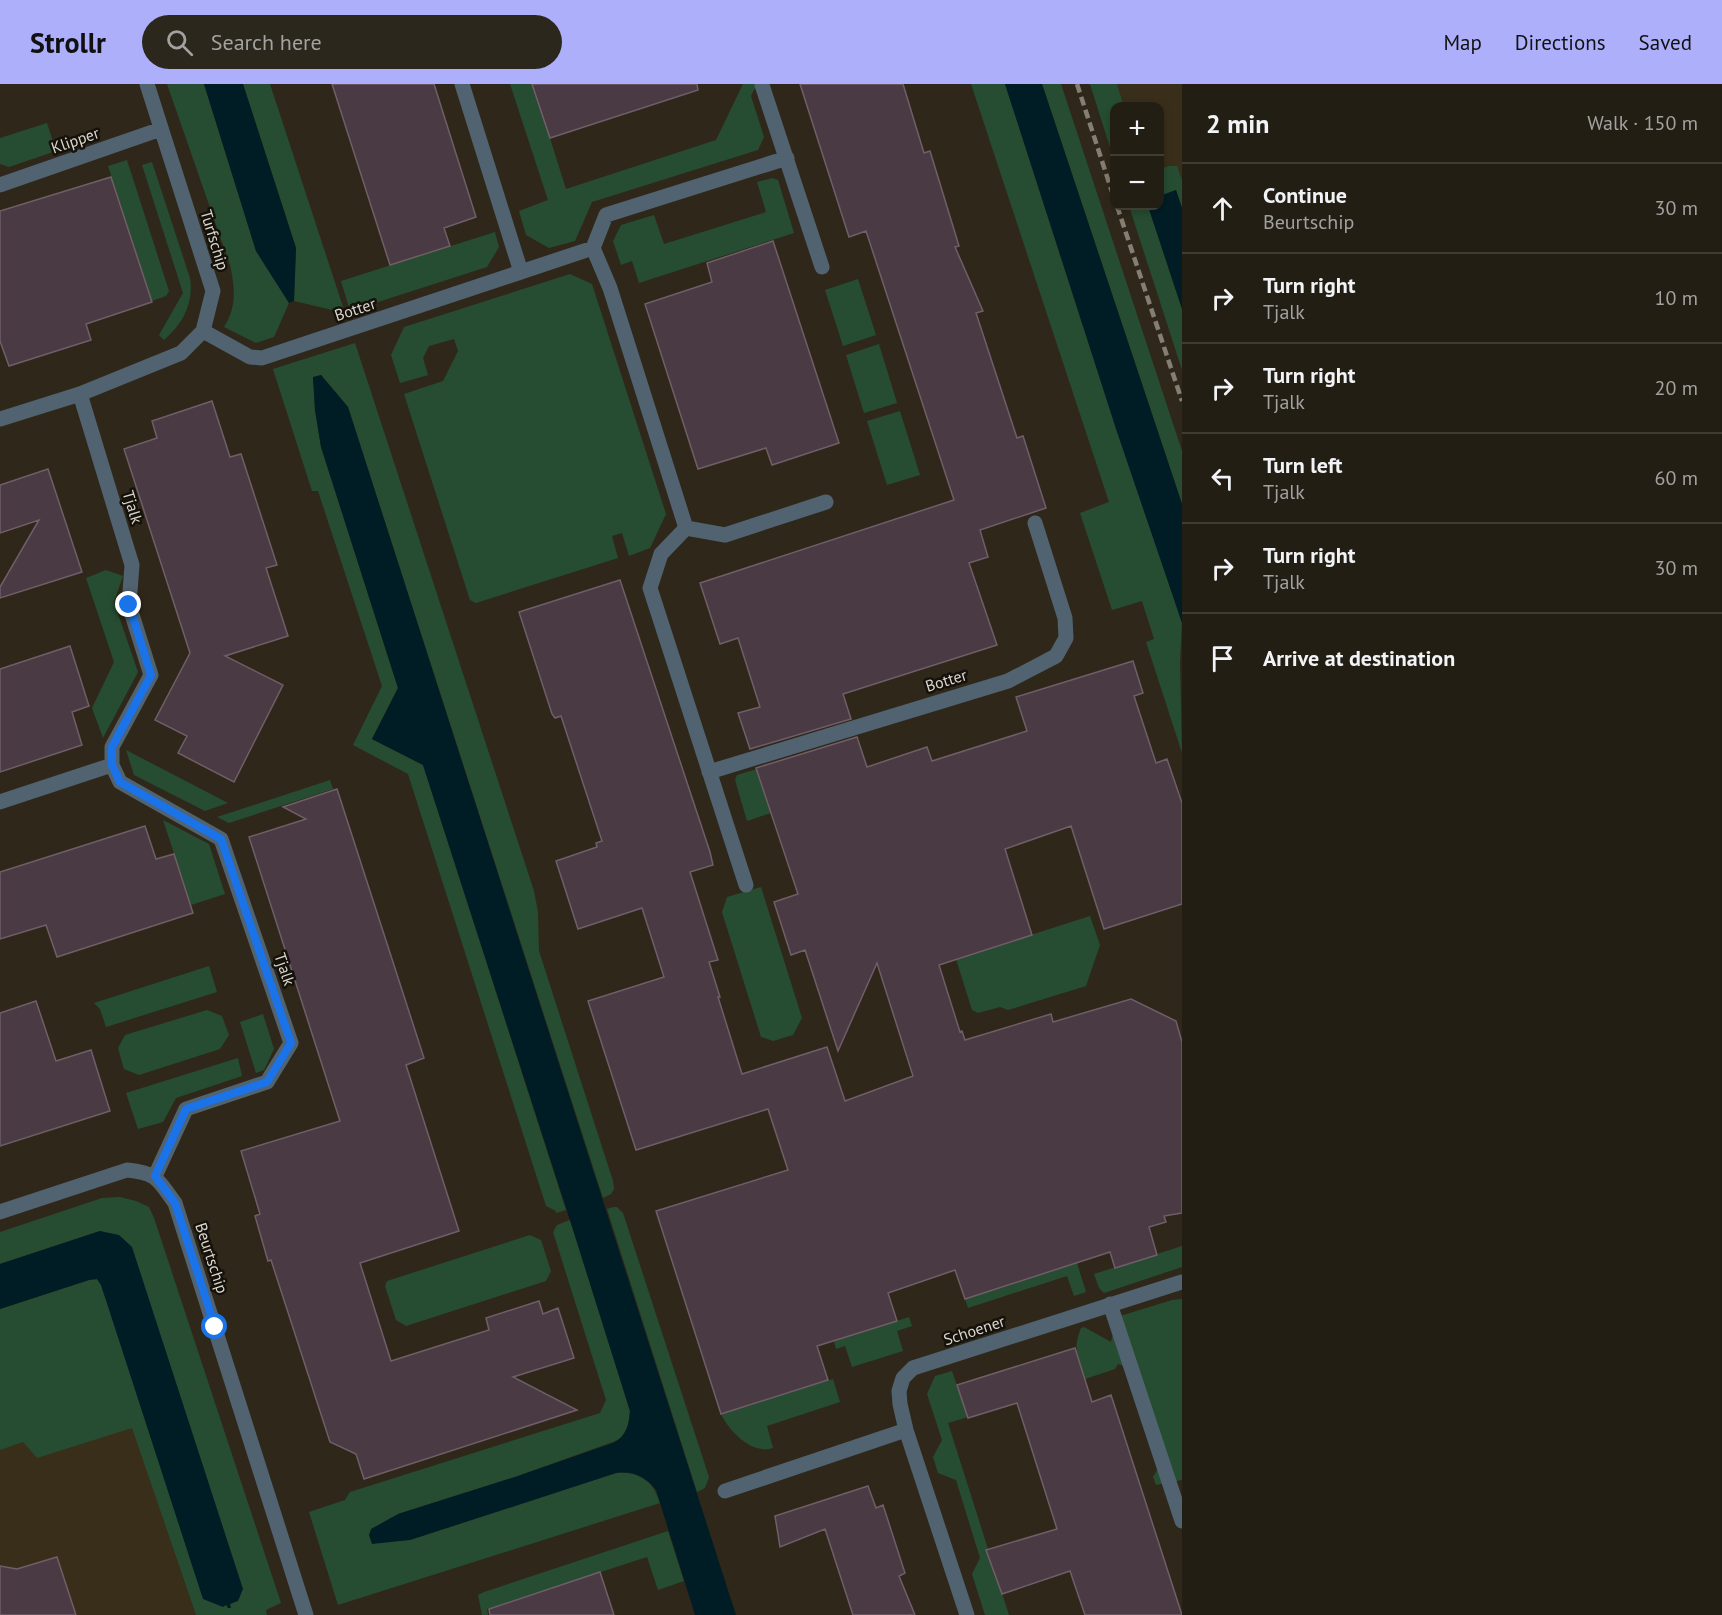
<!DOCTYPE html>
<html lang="en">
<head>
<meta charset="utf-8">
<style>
	:root { --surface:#231e14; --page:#2b271d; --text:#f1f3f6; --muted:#a3a2a0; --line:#403c34; --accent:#adaffb }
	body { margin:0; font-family:"PT Sans",sans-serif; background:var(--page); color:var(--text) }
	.controls { position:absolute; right:18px; top:18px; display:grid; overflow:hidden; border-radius:12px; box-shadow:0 3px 9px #0003 }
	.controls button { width:54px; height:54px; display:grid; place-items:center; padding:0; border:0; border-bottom:2px solid var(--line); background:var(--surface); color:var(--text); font:30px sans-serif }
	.stop { position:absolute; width:18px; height:18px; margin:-14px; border:4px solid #1a73e8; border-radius:50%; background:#fff }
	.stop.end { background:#1a73e8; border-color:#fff; box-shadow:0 2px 6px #0008 }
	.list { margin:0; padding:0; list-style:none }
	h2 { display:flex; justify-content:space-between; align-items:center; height:78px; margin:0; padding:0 24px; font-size:26px }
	h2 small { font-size:20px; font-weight:400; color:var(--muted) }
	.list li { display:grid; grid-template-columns:39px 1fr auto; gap:18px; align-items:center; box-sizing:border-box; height:90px; padding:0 24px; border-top:2px solid var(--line) }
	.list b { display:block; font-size:22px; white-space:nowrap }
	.list p { margin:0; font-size:20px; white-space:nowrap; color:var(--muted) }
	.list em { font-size:20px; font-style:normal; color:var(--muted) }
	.icon { flex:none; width:33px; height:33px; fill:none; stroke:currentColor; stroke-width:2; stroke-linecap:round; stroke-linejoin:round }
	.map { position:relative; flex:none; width:1182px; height:1531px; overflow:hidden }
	header { display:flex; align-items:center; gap:36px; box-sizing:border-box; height:84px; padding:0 30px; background:var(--accent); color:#111 }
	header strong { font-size:28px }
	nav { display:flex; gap:33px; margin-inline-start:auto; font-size:21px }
	.search { width:420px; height:54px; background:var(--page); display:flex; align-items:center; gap:15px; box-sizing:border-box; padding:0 21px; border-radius:33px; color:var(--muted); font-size:22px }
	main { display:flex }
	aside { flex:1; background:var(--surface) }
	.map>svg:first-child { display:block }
	.built { fill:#392e1a }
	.green { fill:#264d31 }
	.water { fill:#001d26 }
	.building { fill:#4a3a43; stroke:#705e68; stroke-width:1.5 }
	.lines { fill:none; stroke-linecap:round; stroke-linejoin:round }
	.minor { stroke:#516370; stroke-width:15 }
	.rail { stroke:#847e73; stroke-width:4.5; stroke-dasharray:9 4.5; stroke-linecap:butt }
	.route { stroke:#1a73e8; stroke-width:8 }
	.labels { text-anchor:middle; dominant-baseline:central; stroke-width:5; stroke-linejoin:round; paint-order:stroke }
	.street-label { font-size:16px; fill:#dcd7ce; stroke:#15110b }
</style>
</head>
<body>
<header>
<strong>Strollr</strong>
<div class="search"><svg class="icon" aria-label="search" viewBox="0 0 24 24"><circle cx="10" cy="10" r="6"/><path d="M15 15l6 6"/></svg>Search here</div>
<nav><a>Map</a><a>Directions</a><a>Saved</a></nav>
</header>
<main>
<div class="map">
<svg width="1182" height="1531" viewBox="0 0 1182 1531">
	<rect width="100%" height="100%" fill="#2f281a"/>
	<!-- built -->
	<path class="built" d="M 1117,0 L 1182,0 L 1182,124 L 1176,106 L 1160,112 L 1160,22 L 1124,22 Z
		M 96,1236 L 196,1531 L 0,1531 L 0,1269 Z"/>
	<!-- green -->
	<path class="green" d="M 167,0 L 204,0 L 256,167 L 289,219 L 274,253 L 256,259 L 224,243 C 237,223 235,204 230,181 Z
		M 243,0 L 270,0 L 345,229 L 294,217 L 296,164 Z
		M 510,0 L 533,0 L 566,105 L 716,56 L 743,0 L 757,0 L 751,12 L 764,53 L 758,66 L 592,118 L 575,157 L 549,164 L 526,151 L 519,127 L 548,116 Z
		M 971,0 L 1005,0 L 1182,539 L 1180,579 L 1182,669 L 1146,558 L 1154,555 L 1142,517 L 1112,526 L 1080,429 L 1109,418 Z
		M 1042,0 L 1061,0 L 1182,367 L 1182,420 Z
		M 1090,0 L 1117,0 L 1124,22 L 1114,22 L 1114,76 Z
		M 47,39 L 56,67 L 9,83 L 0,80 L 0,54 Z
		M 127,76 L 169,207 L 166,212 L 152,217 L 108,82 Z
		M 152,78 L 190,194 C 194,219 183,240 164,256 L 159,251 L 183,209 L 142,81 Z
		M 1169,82 L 1177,82 L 1182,96 L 1182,124 L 1176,106 L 1160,112 L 1160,85 Z
		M 772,94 L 778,96 L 794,149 L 639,199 L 632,177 L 621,181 L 613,157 L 621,141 L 654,131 L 664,160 L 766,128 L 757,98 Z
		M 1129,122 L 1148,122 L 1182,225 L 1182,286 Z
		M 495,148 L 499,163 L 487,183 L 350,227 L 341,197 Z
		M 570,190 L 592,200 L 666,430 L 650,464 L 629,472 L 622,449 L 612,452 L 618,474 L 476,519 L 470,516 L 404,310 L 443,297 L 458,267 L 454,255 L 429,262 L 423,274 L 428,291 L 400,299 L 391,271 L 404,243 Z
		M 858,195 L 876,251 L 843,262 L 825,206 Z
		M 355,259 L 534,807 L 538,828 L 539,867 L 613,1097 L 614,1105 L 611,1110 L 603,1114 L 348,323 L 321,291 L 313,294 L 315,326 L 321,363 L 398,604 L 372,655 L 423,681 L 566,1126 L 556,1129 L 556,1127 L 546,1122 L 408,690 L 353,661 L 382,602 L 318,407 L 312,407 L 273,285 Z
		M 879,260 L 897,319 L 864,329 L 846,271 Z
		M 900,327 L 920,391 L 887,401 L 867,337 Z
		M 106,486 L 123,492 L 114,518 L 138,588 L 103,654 L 92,624 L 114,578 L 86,494 Z
		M 126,666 L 228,719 L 205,727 L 134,691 Z
		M 757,685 L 771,729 L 747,737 L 735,696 L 737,691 Z
		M 330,696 L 333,705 L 229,739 L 217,733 Z
		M 163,736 L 209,760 L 225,810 L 191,821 Z
		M 761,803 L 802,934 L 793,951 L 773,957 L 761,953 L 722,828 L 727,813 Z
		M 1090,832 L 1100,861 L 1086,902 L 1008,926 L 1000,923 L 978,929 L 972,926 L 956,875 Z
		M 209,882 L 217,908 L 106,943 L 100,925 L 94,919 Z
		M 207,926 L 222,932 L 229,951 L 220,965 L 139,991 L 124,985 L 118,964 L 125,951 Z
		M 263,930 L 274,965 L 264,986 L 256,989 L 240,938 Z
		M 238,974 L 242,992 L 176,1014 L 163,1038 L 138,1045 L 126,1009 Z
		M 120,1113 L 136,1117 L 149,1123 L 154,1134 L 281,1519 L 266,1526 L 267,1531 L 196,1531 L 132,1344 L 37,1374 L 23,1358 L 0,1366 L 0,1225 L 89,1196 L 97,1195 L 101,1201 L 111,1230 L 203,1514 L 100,1147 L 0,1180 L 0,1148 L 102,1114 Z
		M 614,1123 L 617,1123 L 623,1129 L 709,1393 L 705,1404 L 697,1408 L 607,1125 Z
		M 570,1136 L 630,1327 L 628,1342 L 621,1355 L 515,1393 L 398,1430 L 410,1456 L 616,1389 C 641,1387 653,1397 660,1419 L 338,1521 L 309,1428 L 345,1416 L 350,1408 L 600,1329 L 606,1316 L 553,1148 L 557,1141 Z
		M 530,1151 L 541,1156 L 551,1187 L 546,1197 L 406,1242 L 396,1236 L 385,1202 L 387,1197 Z
		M 1182,1162 L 1182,1183 L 1104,1209 L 1099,1204 L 1094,1190 Z
		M 1077,1179 L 1086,1208 L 1074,1212 L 1067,1192 L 968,1224 L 965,1215 Z
		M 1182,1215 L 1182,1396 L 1156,1401 L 1153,1393 L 1161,1379 L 1131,1285 L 1118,1280 L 1115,1285 L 1085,1295 C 1078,1273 1072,1267 1081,1244 L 1084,1243 L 1111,1258 L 1117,1233 L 1172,1216 Z
		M 909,1233 L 912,1242 L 897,1247 L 903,1267 L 852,1283 L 845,1262 L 836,1265 L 834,1257 Z
		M 952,1287 L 968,1333 L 948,1339 L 1009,1531 L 985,1531 L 972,1490 L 980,1474 L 956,1396 L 938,1389 L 933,1373 L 942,1356 L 927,1310 L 935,1292 Z
		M 833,1295 L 840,1318 L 767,1342 L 773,1364 C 752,1371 729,1347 721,1330 Z
		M 668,1447 L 684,1497 L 658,1506 L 647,1473 L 487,1525 L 488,1531 L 482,1531 L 478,1511 L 484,1508 Z"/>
	<!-- water -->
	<path class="water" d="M 204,0 L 243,0 L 296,164 L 294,217 L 289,219 L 256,167 Z
		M 1005,0 L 1042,0 L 1182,420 L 1182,539 L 1116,345 Z
		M 1176,106 L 1182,124 L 1182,225 L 1148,122 L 1160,122 L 1160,112 Z
		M 321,291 L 348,323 L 736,1531 L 695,1531 L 656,1406 C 645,1393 634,1387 616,1389 L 410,1456 L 372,1460 L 369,1451 L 371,1445 L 398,1430 L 515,1393 L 613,1359 C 626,1352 629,1342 630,1327 L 575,1152 L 423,681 L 372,655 L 398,604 L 321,363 L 315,326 L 313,293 Z
		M 100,1147 L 119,1151 L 132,1163 L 243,1505 L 238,1517 L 230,1520 L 231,1524 L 228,1524 L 226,1521 L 223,1523 L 203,1515 L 101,1201 L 97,1195 L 89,1196 L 0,1225 L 0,1180 Z"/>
	<!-- building -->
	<path class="building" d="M 332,0 L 434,0 L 476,133 L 444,144 L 450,162 L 390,181 Z
		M 532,0 L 697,0 L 698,6 L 550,54 Z
		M 800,0 L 903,0 L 924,69 L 930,67 L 959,162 L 955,163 L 983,227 L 976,229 L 1017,354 L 1023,352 L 1046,424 L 980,446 L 988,473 L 969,479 L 997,561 L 843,610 L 851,635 L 750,665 L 738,629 L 760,623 L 738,554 L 720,560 L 700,499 L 954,416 L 866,147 L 849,153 Z
		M 111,93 L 152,218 L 86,240 L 91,256 L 9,282 L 0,257 L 0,127 Z
		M 773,157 L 839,359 L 772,381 L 766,364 L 698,385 L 645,220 L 712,198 L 707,179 Z
		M 212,317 L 230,373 L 241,370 L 277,481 L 266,484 L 288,552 L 225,572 L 283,601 L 234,698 L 178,669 L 187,652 L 155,636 L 190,569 L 124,365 L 157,354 L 152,337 Z
		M 48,385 L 82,488 L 0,514 L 0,503 L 39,436 L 0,449 L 0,401 Z
		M 620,496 L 710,768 L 713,781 L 690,788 L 718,876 L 709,878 L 720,913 L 718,913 L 742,990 L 827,963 L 845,1017 L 913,992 L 877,879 L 838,967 L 805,866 L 791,871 L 774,818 L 798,810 L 756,684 L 857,653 L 867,683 L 927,663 L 932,677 L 1027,647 L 1016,613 L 1133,577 L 1143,609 L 1134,612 L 1156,679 L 1167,675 L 1182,719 L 1182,820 L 1104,845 L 1071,742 L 1005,765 L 1032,851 L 939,881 L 960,948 L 962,947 L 965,956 L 1051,930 L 1053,938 L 1131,915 L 1176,937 L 1182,958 L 1182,1129 L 1164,1132 L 1166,1138 L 1149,1143 L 1157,1171 L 1115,1184 L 1110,1168 L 965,1215 L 955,1186 L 888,1209 L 897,1237 L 817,1262 L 828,1296 L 721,1330 L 656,1127 L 788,1086 L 768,1025 L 636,1066 L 588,917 L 664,893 L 642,824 L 578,845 L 556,777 L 597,763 L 596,759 L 602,757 L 561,632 L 555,634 L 552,630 L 519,528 Z
		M 70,562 L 89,622 L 72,628 L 82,661 L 0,688 L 0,585 Z
		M 337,705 L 424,974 L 406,981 L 459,1147 L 360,1179 L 391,1277 L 489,1246 L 486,1234 L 539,1217 L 543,1230 L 558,1224 L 574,1274 L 513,1293 L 577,1326 L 364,1395 L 356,1370 L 330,1358 L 271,1176 L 268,1177 L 255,1132 L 260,1130 L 241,1067 L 340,1037 L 249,753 L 306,735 L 283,723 Z
		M 145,742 L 156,775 L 174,770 L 193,829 L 57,873 L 46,841 L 0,855 L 0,788 Z
		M 36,917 L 56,977 L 91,966 L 110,1027 L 0,1062 L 0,929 Z
		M 1075,1264 L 1092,1318 L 1111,1311 L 1182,1531 L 1085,1531 L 1070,1487 L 1002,1510 L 986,1466 L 1057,1445 L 1017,1319 L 968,1334 L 957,1301 Z
		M 868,1402 L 876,1424 L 883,1421 L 905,1489 L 899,1492 L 915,1531 L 853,1531 L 825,1445 L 780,1463 L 775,1432 Z
		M 57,1473 L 76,1531 L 0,1531 L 0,1482 L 17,1485 Z
		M 600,1488 L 614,1531 L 490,1531 L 489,1525 Z"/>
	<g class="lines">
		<!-- minor -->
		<path class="minor" d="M 462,0 L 521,188
			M 762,1 L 822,183
			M 0,101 L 161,45
			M 203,247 L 250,273 L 262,274 L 593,164
			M 80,310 L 132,481 L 129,521 L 151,591 L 112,663 L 112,681 L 120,698 L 221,755 L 291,959 L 267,998 L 186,1025 L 155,1092
			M 0,335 L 80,310 L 181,269 L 203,247 L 213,207 L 147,0
			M 686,444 L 610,204 L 593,164 L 606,131 L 787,74
			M 686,444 L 661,470 L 650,504 L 746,801
			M 686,444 L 725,451 L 826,418
			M 709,688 L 1008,597 L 1056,572 L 1066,554 L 1065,534 L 1035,439
			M 0,718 L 112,681
			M 0,1128 L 127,1086 C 158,1089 158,1096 175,1119 L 306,1531
			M 1110,1220 L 1182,1437
			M 725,1407 L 906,1346
			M 967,1531 L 906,1346 L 900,1320 L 899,1307 L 903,1294 L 913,1284 L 1182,1198"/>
		<!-- rail -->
		<path class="rail" d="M 1077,0 L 1114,114
			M 1117,122 L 1182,317"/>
	</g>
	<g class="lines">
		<!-- route -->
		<path class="route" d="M 129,521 L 151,591 L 112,663 L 112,681 L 120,698 L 221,755 L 291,959 L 267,998 L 186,1025 L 155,1092 L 175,1119 L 215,1243"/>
	</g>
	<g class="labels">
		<!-- street labels -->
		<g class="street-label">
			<text transform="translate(75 56) rotate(-19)">Klipper</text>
			<text transform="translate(215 156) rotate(73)">Turfschip</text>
			<text transform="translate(355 225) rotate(-18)">Botter</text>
			<text transform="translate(133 423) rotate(73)">Tjalk</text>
			<text transform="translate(946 596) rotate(-17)">Botter</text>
			<text transform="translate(285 885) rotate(71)">Tjalk</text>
			<text transform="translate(212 1174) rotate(72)">Beurtschip</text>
			<text transform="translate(974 1246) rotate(-18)">Schoener</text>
		</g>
	</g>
</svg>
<div class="controls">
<button>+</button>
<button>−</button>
</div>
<div class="stop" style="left:215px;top:1243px"></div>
<div class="stop end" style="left:129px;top:521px"></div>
</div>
<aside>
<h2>2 min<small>Walk · 150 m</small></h2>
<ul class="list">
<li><svg class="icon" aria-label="ahead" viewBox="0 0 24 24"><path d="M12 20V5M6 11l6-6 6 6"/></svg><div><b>Continue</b><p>Beurtschip</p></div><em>30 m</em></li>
<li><svg class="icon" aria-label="right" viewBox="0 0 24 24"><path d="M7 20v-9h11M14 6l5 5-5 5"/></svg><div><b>Turn right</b><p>Tjalk</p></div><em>10 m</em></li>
<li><svg class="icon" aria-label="right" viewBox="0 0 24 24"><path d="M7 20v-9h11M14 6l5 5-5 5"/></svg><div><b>Turn right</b><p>Tjalk</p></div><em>20 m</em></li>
<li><svg class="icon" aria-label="left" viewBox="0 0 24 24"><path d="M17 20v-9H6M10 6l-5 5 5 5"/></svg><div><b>Turn left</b><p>Tjalk</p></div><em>60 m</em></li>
<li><svg class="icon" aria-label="right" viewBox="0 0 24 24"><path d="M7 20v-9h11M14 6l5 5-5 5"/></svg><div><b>Turn right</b><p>Tjalk</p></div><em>30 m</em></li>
<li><svg class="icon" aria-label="arrive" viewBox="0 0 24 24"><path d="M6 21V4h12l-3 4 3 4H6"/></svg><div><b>Arrive at destination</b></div></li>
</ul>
</aside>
</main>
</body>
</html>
